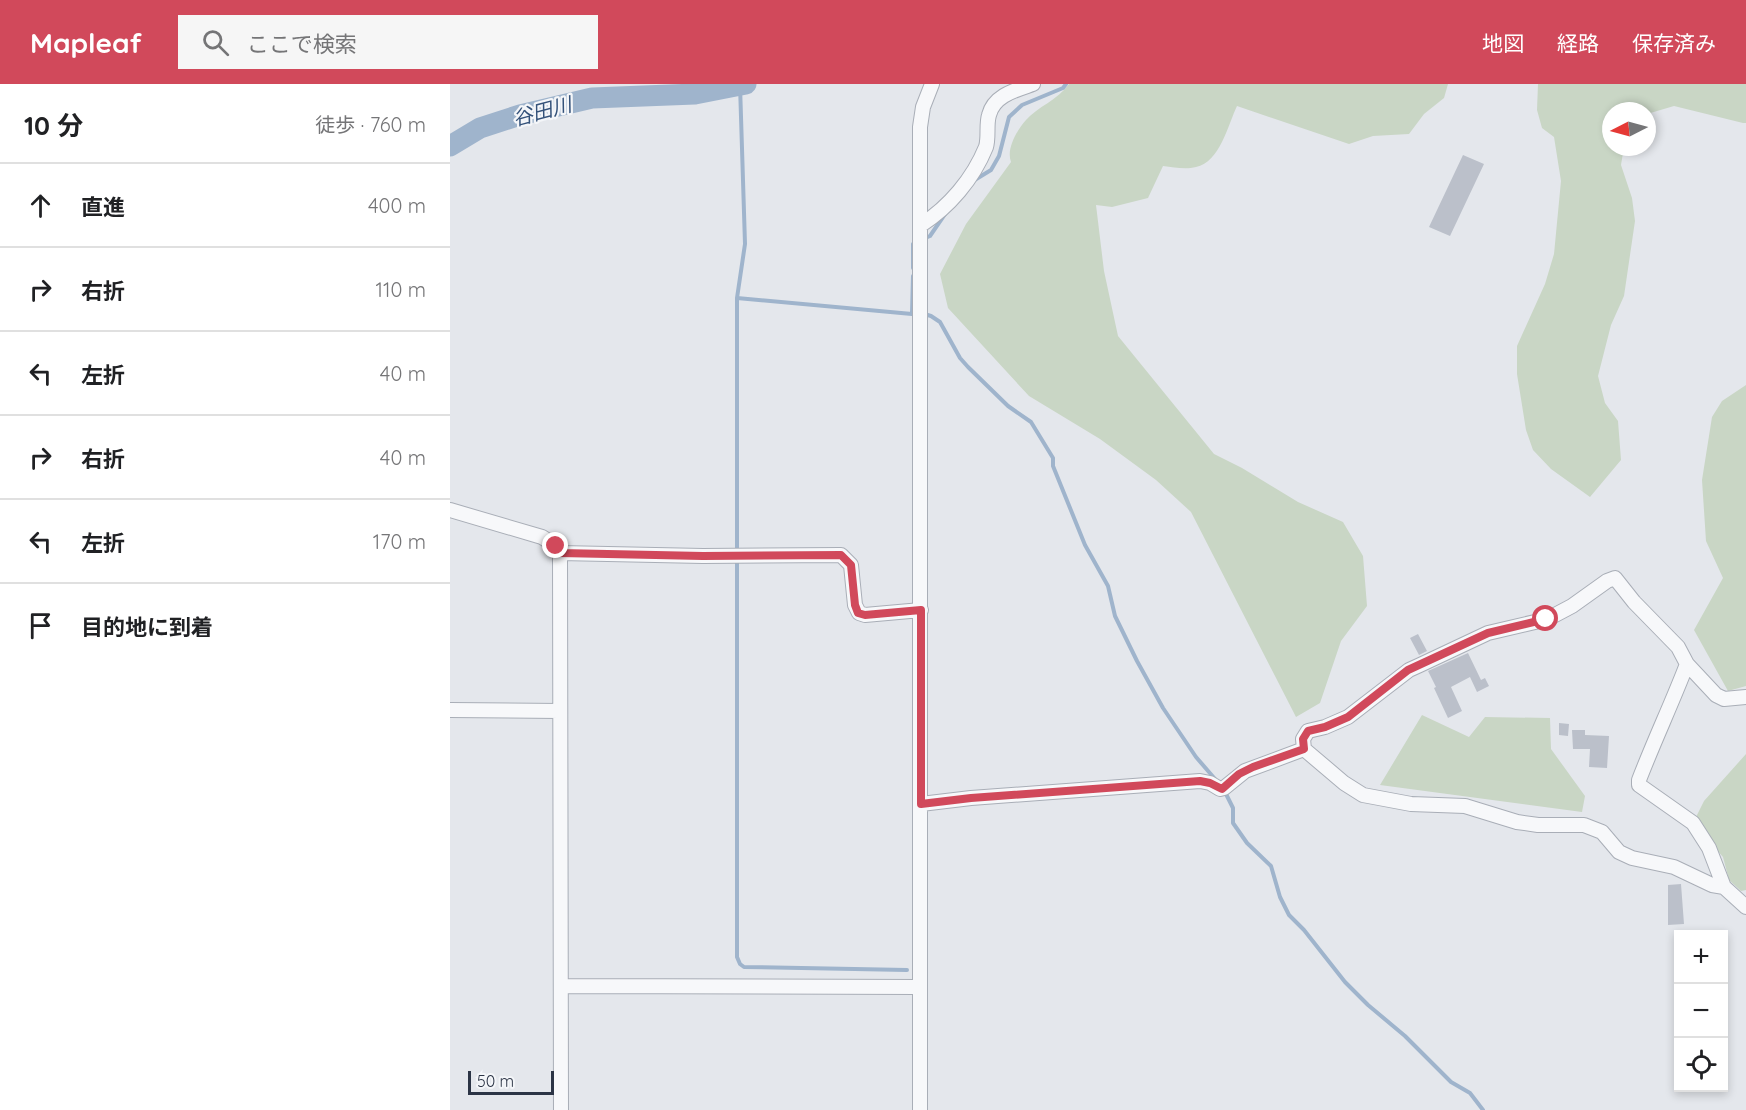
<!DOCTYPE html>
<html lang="ja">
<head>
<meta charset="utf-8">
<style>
	:root { --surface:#fff; --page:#f6f6f6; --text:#202124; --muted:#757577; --line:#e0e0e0; --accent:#d1495b }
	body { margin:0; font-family:Quicksand,"Noto Sans JP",sans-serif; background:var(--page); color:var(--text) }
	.controls { position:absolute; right:18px; bottom:18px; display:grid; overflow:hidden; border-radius:0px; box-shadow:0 3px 9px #0003 }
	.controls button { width:54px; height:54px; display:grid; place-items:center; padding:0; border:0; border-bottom:2px solid var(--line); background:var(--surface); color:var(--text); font:30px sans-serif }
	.compass { position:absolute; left:1152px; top:18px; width:54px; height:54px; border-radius:50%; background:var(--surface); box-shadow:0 3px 9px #0003; rotate:264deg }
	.scale { position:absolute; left:18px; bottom:15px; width:86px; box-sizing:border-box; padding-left:6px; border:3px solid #2b3445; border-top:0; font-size:16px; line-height:21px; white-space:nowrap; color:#2b3445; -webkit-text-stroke:4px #f4f6f9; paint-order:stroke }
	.stop { position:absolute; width:18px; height:18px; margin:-14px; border:4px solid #d1495b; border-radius:50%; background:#fff }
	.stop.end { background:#d1495b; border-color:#fff; box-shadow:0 2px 6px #0008 }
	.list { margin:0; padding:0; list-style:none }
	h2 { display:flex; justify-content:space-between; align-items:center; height:78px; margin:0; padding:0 24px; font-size:26px }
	h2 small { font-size:20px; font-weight:400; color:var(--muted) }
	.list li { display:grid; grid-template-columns:39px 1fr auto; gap:18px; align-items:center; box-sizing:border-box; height:84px; padding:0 24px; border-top:2px solid var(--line) }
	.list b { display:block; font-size:22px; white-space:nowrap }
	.list em { font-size:20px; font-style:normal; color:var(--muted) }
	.icon { flex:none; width:33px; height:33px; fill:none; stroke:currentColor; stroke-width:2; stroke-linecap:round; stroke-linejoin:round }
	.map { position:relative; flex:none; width:1296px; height:1026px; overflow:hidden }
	header { display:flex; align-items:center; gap:36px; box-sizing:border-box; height:84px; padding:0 30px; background:var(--accent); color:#fff }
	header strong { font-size:28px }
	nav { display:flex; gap:33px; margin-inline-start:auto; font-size:21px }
	.search { width:420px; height:54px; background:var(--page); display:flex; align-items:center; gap:15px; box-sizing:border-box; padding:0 21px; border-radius:0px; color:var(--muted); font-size:22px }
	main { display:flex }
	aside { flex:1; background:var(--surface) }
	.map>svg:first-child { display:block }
	.green { fill:#c9d6c5 }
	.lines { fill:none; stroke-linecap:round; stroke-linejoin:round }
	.stream { stroke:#9fb4cc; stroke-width:4 }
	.river { stroke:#9fb4cc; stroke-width:21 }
	.building { fill:#bbc0ca }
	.minor-casing { stroke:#a9aeb7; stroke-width:16 }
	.minor { stroke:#f7f8fa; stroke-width:14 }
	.route { stroke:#d1495b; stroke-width:8 }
	.labels { text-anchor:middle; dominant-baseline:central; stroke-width:4.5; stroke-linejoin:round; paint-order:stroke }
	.water-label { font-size:20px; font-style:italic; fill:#34527a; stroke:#f4f6f9 }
</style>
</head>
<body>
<header>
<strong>Mapleaf</strong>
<div class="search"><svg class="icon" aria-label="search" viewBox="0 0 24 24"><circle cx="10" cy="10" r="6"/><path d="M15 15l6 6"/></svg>ここで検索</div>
<nav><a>地図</a><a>経路</a><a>保存済み</a></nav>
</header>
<main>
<aside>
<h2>10 分<small>徒歩 · 760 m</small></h2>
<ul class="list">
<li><svg class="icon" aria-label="ahead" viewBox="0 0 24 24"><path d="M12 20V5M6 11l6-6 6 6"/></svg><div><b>直進</b></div><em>400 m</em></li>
<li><svg class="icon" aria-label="right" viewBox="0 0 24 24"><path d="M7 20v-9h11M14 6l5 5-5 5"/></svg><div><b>右折</b></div><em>110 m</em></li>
<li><svg class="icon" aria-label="left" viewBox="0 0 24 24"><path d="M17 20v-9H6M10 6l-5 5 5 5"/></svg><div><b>左折</b></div><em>40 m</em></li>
<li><svg class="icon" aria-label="right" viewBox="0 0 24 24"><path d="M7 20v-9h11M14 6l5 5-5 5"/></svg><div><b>右折</b></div><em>40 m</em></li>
<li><svg class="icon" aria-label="left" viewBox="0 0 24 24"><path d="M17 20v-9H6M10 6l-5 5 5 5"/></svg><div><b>左折</b></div><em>170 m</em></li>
<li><svg class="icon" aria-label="arrive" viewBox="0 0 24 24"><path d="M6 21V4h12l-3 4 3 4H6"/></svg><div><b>目的地に到着</b></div></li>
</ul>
</aside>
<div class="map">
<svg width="1296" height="1026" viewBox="0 0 1296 1026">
	<rect width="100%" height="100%" fill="#e4e7ec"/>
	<!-- green -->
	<path class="green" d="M 619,0 L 998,0 L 994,14 L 974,30 L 959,50 L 923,52 L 899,60 L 787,22 C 778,41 770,78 746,83 C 735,86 724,83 713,82 L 698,114 L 662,123 L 646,121 L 654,187 L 668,252 L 764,370 L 792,384 L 848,418 L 893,438 L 913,472 L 917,522 L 891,557 L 870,619 L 846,633 L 741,428 L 706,396 L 650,355 L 579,312 L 498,224 L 490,190 L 516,140 L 561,78 C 556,65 567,46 576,36 C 587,23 608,16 619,0 Z
		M 1088,0 L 1296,0 L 1296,39 L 1293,39 L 1224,22 L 1197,30 L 1197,27 L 1161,27 L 1161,63 L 1174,63 L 1171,81 L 1182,114 L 1185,137 L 1174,212 L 1161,241 L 1148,292 L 1155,319 L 1168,337 L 1171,376 L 1140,413 L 1101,385 L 1083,366 L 1076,346 L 1067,290 L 1067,262 L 1095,200 L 1104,170 L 1111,97 L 1104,53 L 1092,44 L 1087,26 Z
		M 1296,301 L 1296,602 L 1278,607 L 1244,546 L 1273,494 L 1256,457 L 1252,396 L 1262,333 L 1272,317 Z
		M 972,631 L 1019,653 L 1035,633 L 1100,634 L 1101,665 L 1135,712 L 1132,728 L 930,701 Z
		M 1296,670 L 1296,806 L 1291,807 L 1279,796 L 1273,773 L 1243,739 L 1254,717 Z"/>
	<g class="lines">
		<!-- stream -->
		<path class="stream" d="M 290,1 L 295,160 L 287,214 L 287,873 L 290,880 L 294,883 L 457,886
			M 523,97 L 541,86 L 549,72 L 559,33 L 572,21 L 613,4 L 616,0
			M 473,155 L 480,152 L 495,130
			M 463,184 L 463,160 L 466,158
			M 287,214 L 462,230 L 471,229 L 481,232 L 490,238 L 510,274 L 518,283 L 558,322 L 581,338 L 603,374 L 603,382 L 635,461 L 658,502 L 665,532 L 687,577 L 713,624 L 746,673 L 765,695
			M 462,230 L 463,192
			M 775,708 L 783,724 L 783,739 L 797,759 L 821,782 L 830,813 L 839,831 L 854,846 L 895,898 L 918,921 L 955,952 L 1001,998 L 1020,1009 L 1033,1026"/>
		<!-- river -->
		<path class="river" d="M 0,62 L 30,44 L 70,31 L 142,14 L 245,10 L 296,0"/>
	</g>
	<!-- building -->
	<path class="building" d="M 1013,71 L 1034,80 L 1000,152 L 979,143 Z
		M 968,550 L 977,567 L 969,571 L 960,554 Z
		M 1018,569 L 1031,596 L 1035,594 L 1039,602 L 1027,608 L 1020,593 L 1001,603 L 1012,627 L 998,634 L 984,604 L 986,603 L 978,587 Z
		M 1109,639 L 1119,640 L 1118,652 L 1109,651 Z
		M 1122,646 L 1135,646 L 1135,651 L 1159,652 L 1157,684 L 1139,683 L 1140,665 L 1123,665 Z
		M 1231,800 L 1234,840 L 1218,841 L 1218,801 Z"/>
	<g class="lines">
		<!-- minor casing -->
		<g class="minor-casing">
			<path id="minor" d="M 471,141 C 499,123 523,95 536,63 C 539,53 536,41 539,31 C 544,11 566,6 583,0
				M 0,426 L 92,453 L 106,462 L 110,469 L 111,1026
				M 110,469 L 253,472 L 391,471 L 401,481 L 405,521 L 409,529 L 415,531 L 471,526
				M 1237,580 C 1222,619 1204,657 1189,696 L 1189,701 L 1243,739 L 1259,764 L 1274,803 L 1296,823
				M 0,626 L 110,627
				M 854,665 L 894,699 L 913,711 L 961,720 L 1015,722 L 1067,738 L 1088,741 L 1134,741 L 1152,748 L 1169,768 L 1182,774 L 1224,783 L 1262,801 L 1274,803
				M 471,720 L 521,714 L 750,697 L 760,699 L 770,705 L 774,704 L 795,687 L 854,665 L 853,655 L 858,647 L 875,643 L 898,633 L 959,586 L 970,581 L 1038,549 L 1085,538 L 1105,531 L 1122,522 L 1157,497 L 1165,494 L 1184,518 L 1228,563 L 1237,580 L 1266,611 L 1274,615 L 1296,613
				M 111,902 L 469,903
				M 470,1026 L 470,43 L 473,23 L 482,0"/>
		</g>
		<!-- minor -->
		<use href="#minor" class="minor"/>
	</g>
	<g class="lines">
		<!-- route -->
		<path class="route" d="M 106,462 L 110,469 L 253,472 L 391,471 L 401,481 L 405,521 L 408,529 L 415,531 L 471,526 L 471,720 L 521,714 L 750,697 L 760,699 L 772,705 L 789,690 L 803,683 L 854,665 L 853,655 L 858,647 L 875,643 L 898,633 L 958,586 L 1038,549 L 1096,535"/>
	</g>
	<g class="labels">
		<!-- water labels -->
		<g class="water-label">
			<text transform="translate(92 27) rotate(-15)">谷田川</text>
		</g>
	</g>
</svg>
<div class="controls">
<button>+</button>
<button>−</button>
<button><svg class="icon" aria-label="locate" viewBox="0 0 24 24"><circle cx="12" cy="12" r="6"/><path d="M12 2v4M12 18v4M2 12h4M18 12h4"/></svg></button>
</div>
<svg class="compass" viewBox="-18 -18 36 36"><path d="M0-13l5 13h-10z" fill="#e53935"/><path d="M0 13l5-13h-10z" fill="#757577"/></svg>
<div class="scale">50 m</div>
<div class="stop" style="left:1096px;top:535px"></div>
<div class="stop end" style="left:106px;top:462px"></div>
</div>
</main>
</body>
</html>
